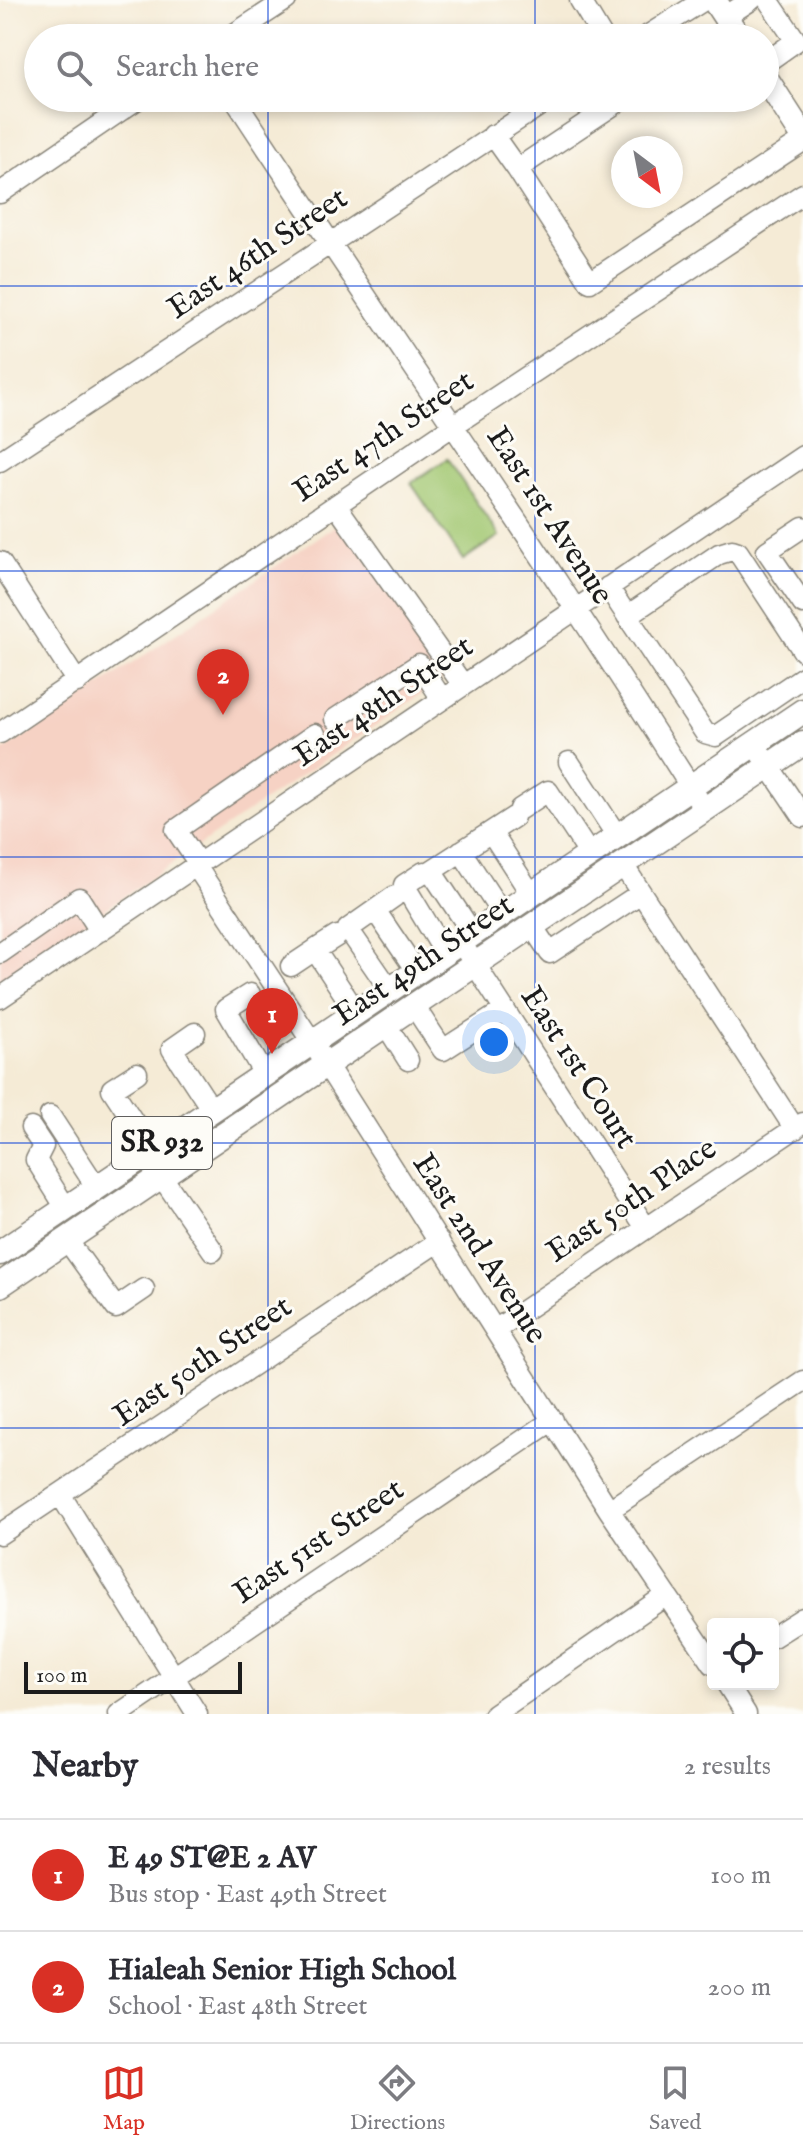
<!DOCTYPE html>
<html lang="en">
<head>
<meta charset="utf-8">
<style>
	:root { --surface:#fff; --page:#f2f2f3; --text:#2b2b33; --muted:#7c7c81; --line:#e1e1e2; --accent:#d93025 }
	body { margin:0; font-family:"IM FELL English",serif; background:var(--page); color:var(--text) }
	.controls { position:absolute; right:24px; bottom:24px; display:grid; overflow:hidden; border-radius:8px; box-shadow:0 4px 12px #0003 }
	.controls button { width:72px; height:72px; display:grid; place-items:center; padding:0; border:0; border-bottom:2px solid var(--line); background:var(--surface); color:var(--text); font:40px sans-serif }
	.compass { position:absolute; left:611px; top:136px; width:72px; height:72px; border-radius:50%; background:var(--surface); box-shadow:0 4px 12px #0003; rotate:148deg }
	.scale { position:absolute; left:24px; bottom:20px; width:218px; box-sizing:border-box; padding-left:8px; border:4px solid #1c1c1c; border-top:0; font-size:22px; line-height:28px; white-space:nowrap; color:#1c1c1c; -webkit-text-stroke:6px #fdfcf7; paint-order:stroke }
	.you { position:absolute; left:494px; top:1042px; width:28px; height:28px; margin:-20px; border:6px solid #fff; border-radius:50%; background:#1a73e8; box-shadow:0 0 0 12px #1a73e833 }
	.badge { display:grid; place-items:center; width:52px; height:52px; border-radius:50%; background:var(--accent); color:#fff; font-size:26px; font-weight:700 }
	.pin { position:absolute; translate:-50% -66px; filter:drop-shadow(0 2px 4px #0008) }
	.pin::after { content:''; position:absolute; top:42px; width:28px; height:24px; background:inherit; clip-path:polygon(0 0,100% 0,50% 100%) }
	.list { margin:0; padding:0; list-style:none }
	h2 { display:flex; justify-content:space-between; align-items:center; height:104px; margin:0; padding:0 32px; font-size:34px }
	h2 small { font-size:26px; font-weight:400; color:var(--muted) }
	.list li { display:grid; grid-template-columns:52px 1fr auto; gap:24px; align-items:center; box-sizing:border-box; height:112px; padding:0 32px; border-top:2px solid var(--line) }
	.list b { display:block; font-size:30px; white-space:nowrap }
	.list p { margin:0; font-size:26px; white-space:nowrap; color:var(--muted) }
	.list em { font-size:26px; font-style:normal; color:var(--muted) }
	.icon { flex:none; width:44px; height:44px; fill:none; stroke:currentColor; stroke-width:2; stroke-linecap:round; stroke-linejoin:round }
	.map { position:relative; flex:none; width:803px; height:1714px; overflow:hidden }
	.search { position:absolute; background:var(--surface); box-shadow:0 4px 12px #0003; left:24px; right:24px; top:24px; height:88px; display:flex; align-items:center; gap:20px; box-sizing:border-box; padding:0 28px; border-radius:44px; color:var(--muted); font-size:30px }
	.sheet { height:328px; background:var(--surface) }
	nav { display:flex; justify-content:space-around; align-items:center; box-sizing:border-box; height:112px; border-top:2px solid var(--line); background:var(--surface); font-size:22px; color:var(--muted) }
	nav a { display:grid; justify-items:center; gap:4px }
	nav .on { color:var(--accent) }
	.map>svg:first-child { display:block }
	.built { fill:#f6d2c4 }
	.green { fill:#a3c872; stroke:#607247; stroke-width:2 }
	.lines { fill:none; stroke-linecap:round; stroke-linejoin:round }
	.minor-casing { stroke:#888479; stroke-width:23 }
	.major-casing { stroke:#888479; stroke-width:27 }
	.minor { stroke:#fff; stroke-width:20 }
	.major { stroke:#fff; stroke-width:24 }
	.grid { fill:none; stroke:#1d4ed8; stroke-width:2; stroke-opacity:0.55 }
	.labels { text-anchor:middle; dominant-baseline:central; stroke-width:6; stroke-linejoin:round; paint-order:stroke }
	.shield { fill:#fdfcf7; stroke:#605f5e; stroke-width:2 }
	.shield-label { font-size:30px; font-weight:bold; fill:#1c1c1c }
	.street-label { font-size:32px; fill:#1c1c1c; stroke:#fdfcf7 }
</style>
</head>
<body>
<div class="map">
<svg width="803" height="1714" viewBox="0 0 803 1714">
	<rect width="100%" height="100%" fill="#fdfcf7"/>
	<filter id="ink" filterUnits="userSpaceOnUse"><feTurbulence type="fractalNoise" baseFrequency=".0125" numOctaves="2"/><feDisplacementMap in="SourceGraphic" scale="16" xChannelSelector="R" yChannelSelector="G"/><feConvolveMatrix kernelMatrix="1 2 1 2 8 2 1 2 1" color-interpolation-filters="sRGB"/></filter>
	<filter id="wash" filterUnits="userSpaceOnUse"><feTurbulence type="fractalNoise" baseFrequency=".006" numOctaves="4" result="noise"/><feDisplacementMap in="SourceGraphic" scale="32" xChannelSelector="R" yChannelSelector="G"/><feGaussianBlur stdDeviation="1.8" result="paint"/><feColorMatrix in="noise" values="0 0 0 0 0 0 0 0 0 0 0 0 0 0 0 0 0 1.4 0 .05"/><feComposite in="paint" operator="in"/></filter>
	<g filter="url(#wash)">
		<rect width="100%" height="100%" fill="#f5ebd6"/>
		<!-- built -->
		<path class="built" d="M 341,522 L 446,677 L 0,981 L 0,753 Z"/>
		<!-- green -->
		<path class="green" d="M 447,459 L 499,536 L 463,560 L 411,483 Z"/>
	</g>
	<g filter="url(#ink)">
		<g class="lines">
			<!-- minor casing -->
			<g class="minor-casing">
				<path id="minor" d="M 580,0 L 603,38
					M 725,17 L 751,0
					M 228,38 L 286,0
					M 644,38 L 704,0
					M 714,38 L 732,26
					M 765,63 L 796,41 L 768,0
					M 234,98 C 390,336 554,569 705,810
					M 624,98 L 517,169 L 590,282 L 803,141
					M 493,135 L 517,169
					M 0,193 L 139,98
					M 0,461 L 551,98
					M 336,505 L 463,685
					M 803,527 L 767,551 L 803,604
					M 0,562 L 77,682
					M 608,587 L 705,733 L 716,736 L 803,677
					M 627,616 L 719,554 L 732,550 L 738,552 L 803,651
					M 335,719 L 419,664 L 442,699
					M 0,733 L 454,425 L 803,194
					M 754,744 L 803,817
					M 569,762 L 617,836
					M 520,809 L 548,791 L 590,855
					M 491,832 L 531,894
					M 461,851 L 502,914
					M 199,864 L 176,830 L 315,734
					M 623,865 L 795,1129
					M 196,866 L 312,1042 L 609,1510 L 713,1664
					M 424,872 L 404,885 L 445,953
					M 375,910 L 417,972
					M 532,926 L 550,953 L 641,893
					M 473,934 L 431,871 L 514,817
					M 315,950 L 337,936
					M 467,952 L 646,1228
					M 0,953 L 79,898 L 100,931
					M 291,966 L 315,950 L 356,1012
					M 390,990 L 348,929 L 395,896
					M 250,994 L 226,1009 L 264,1074
					M 0,998 L 803,456
					M 414,1006 L 443,1050 L 505,1010
					M 386,1025 L 408,1060
					M 195,1033 L 172,1049 L 212,1110
					M 137,1073 L 112,1089 L 152,1150
					M 50,1116 L 97,1188
					M 31,1128 L 43,1146 L 36,1160 L 66,1208
					M 162,1177 L 213,1251
					M 67,1240 L 116,1308 L 144,1289
					M 495,1330 L 803,1123
					M 60,1494 L 197,1714
					M 609,1510 L 803,1381
					M 0,1534 L 439,1241
					M 773,1637 L 803,1618
					M 727,1684 L 746,1714
					M 119,1714 L 553,1420
					M 494,1714 L 665,1596"/>
			</g>
			<!-- major casing -->
			<g class="major-casing">
				<path id="major" d="M 714,0 L 739,38
					M 765,77 L 803,136
					M 0,1253 L 803,711
					M 0,1285 L 803,743"/>
			</g>
			<!-- minor -->
			<use href="#minor" class="minor"/>
			<!-- major -->
			<use href="#major" class="major"/>
		</g>
	</g>
	<!-- grid -->
	<path class="grid" d="M 268,0 L 268,38M 535,0 L 535,38M 268,98 L 268,1714M 535,98 L 535,1714M 0,286 L 803,286M 0,571 L 803,571M 0,857 L 803,857M 0,1143 L 803,1143M 0,1428 L 803,1428"/>
	<g class="labels">
		<!-- shield labels -->
		<rect class="shield" x="112" y="1117" width="100" height="52" rx="6"/>
		<g class="shield-label">
			<text x="162" y="1143">SR 932</text>
		</g>
		<!-- street labels -->
		<g class="street-label">
			<text transform="translate(258 254) rotate(-34)">East 46th Street</text>
			<text transform="translate(384 437) rotate(-34)">East 47th Street</text>
			<text transform="translate(549 516) rotate(57)">East 1st Avenue</text>
			<text transform="translate(384 702) rotate(-34)">East 48th Street</text>
			<text transform="translate(424 961) rotate(-34)">East 49th Street</text>
			<text transform="translate(578 1068) rotate(57)">East 1st Court</text>
			<text transform="translate(632 1201) rotate(-34)">East 50th Place</text>
			<text transform="translate(479 1249) rotate(57)">East 2nd Avenue</text>
			<text transform="translate(203 1362) rotate(-34)">East 50th Street</text>
			<text transform="translate(319 1542) rotate(-34)">East 51st Street</text>
		</g>
	</g>
</svg>
<div class="controls">
<button><svg class="icon" aria-label="locate" viewBox="0 0 24 24"><circle cx="12" cy="12" r="6"/><path d="M12 2v4M12 18v4M2 12h4M18 12h4"/></svg></button>
</div>
<svg class="compass" viewBox="-18 -18 36 36"><path d="M0-13l5 13h-10z" fill="#e53935"/><path d="M0 13l5-13h-10z" fill="#7c7c81"/></svg>
<div class="scale">100 m</div>
<div class="you"></div>
<div class="pin badge" style="left:272px;top:1054px">1</div>
<div class="pin badge" style="left:223px;top:715px">2</div>
<div class="search"><svg class="icon" aria-label="search" viewBox="0 0 24 24"><circle cx="10" cy="10" r="6"/><path d="M15 15l6 6"/></svg>Search here</div>
</div>
<section class="sheet">
<h2>Nearby<small>2 results</small></h2>
<ul class="list">
<li><span class="badge">1</span><div><b>E 49 ST@E 2 AV</b><p>Bus stop · East 49th Street</p></div><em>100 m</em></li>
<li><span class="badge">2</span><div><b>Hialeah Senior High School</b><p>School · East 48th Street</p></div><em>200 m</em></li>
</ul>
</section>
<nav>
<a class="on"><svg class="icon" aria-label="map" viewBox="0 0 24 24"><path d="M3 6l6-2 6 2 6-2v14l-6 2-6-2-6 2zM9 4v14M15 6v14"/></svg>Map</a>
<a><svg class="icon" aria-label="directions" viewBox="0 0 24 24"><path d="M12 3l9 9-9 9-9-9zM9 14v-3h6M13 9l2 2-2 2"/></svg>Directions</a>
<a><svg class="icon" aria-label="saved" viewBox="0 0 24 24"><path d="M7 4h10v16l-5-4-5 4z"/></svg>Saved</a>
</nav>
</body>
</html>
